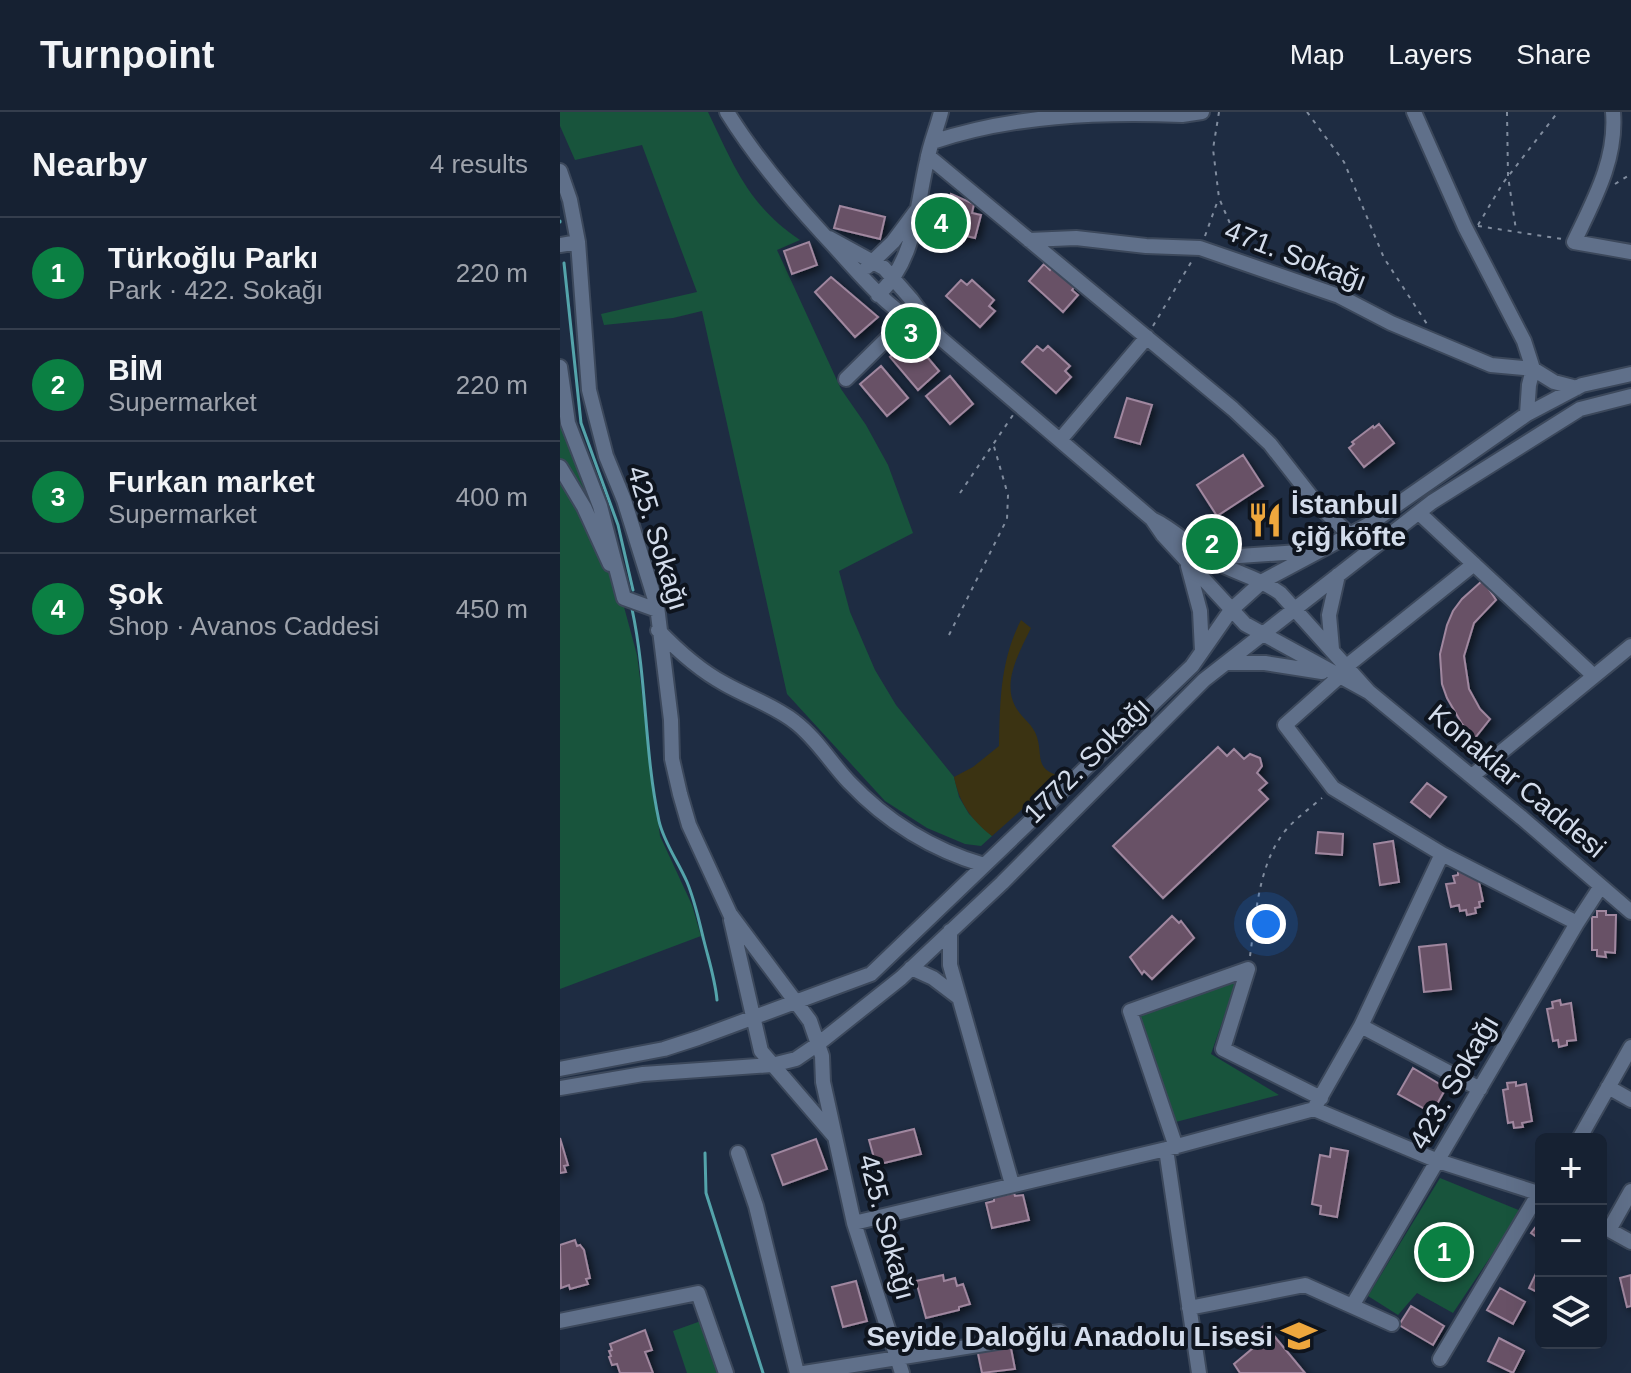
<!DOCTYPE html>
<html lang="en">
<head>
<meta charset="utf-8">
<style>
	:root { --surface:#162132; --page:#1f293a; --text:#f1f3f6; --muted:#9ea3ac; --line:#353e4d; --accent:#0b8043 }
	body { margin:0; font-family:Arial,sans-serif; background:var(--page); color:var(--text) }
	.controls { position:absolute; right:24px; bottom:24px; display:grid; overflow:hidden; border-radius:12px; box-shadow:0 8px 32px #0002 }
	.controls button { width:72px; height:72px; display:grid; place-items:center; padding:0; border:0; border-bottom:2px solid var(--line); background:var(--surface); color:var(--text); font:40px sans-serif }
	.you { position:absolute; left:706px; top:812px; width:28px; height:28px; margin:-20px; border:6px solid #fff; border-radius:50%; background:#1a73e8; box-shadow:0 0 0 12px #1a73e833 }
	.badge { display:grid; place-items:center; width:52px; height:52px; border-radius:50%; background:var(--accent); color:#fff; font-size:26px; font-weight:700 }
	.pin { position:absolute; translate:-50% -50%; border:4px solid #fff; box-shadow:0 2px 8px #0006 }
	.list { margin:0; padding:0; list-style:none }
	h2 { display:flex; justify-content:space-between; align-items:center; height:104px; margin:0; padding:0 32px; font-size:34px }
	h2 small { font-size:26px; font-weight:400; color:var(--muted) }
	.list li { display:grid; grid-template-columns:52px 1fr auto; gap:24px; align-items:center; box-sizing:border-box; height:112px; padding:0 32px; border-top:2px solid var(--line) }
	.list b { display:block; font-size:30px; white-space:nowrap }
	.list p { margin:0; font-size:26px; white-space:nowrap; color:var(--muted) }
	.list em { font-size:26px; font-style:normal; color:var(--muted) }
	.icon { flex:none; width:44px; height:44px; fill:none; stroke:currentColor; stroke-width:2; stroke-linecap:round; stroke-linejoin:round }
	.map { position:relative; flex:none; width:1071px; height:1261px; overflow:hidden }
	header { display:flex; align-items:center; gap:48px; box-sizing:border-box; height:112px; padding:0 40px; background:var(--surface); border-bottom:2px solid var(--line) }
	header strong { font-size:38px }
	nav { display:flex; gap:44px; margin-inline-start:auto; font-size:28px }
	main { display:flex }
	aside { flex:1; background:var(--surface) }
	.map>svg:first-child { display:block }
	.green { fill:#18543c }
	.sand { fill:#3b3312 }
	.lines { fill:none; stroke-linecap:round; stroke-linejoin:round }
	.stream { stroke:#54a4ab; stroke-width:3 }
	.building { fill:#685166; stroke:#a0879f; stroke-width:2; filter:url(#shadow) }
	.minor-casing { stroke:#3c485b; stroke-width:18 }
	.path { stroke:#808c9e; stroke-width:2; stroke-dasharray:4 6; stroke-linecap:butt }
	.minor { stroke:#60708a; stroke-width:14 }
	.labels { text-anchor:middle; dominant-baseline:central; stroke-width:8; stroke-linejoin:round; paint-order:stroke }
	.street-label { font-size:28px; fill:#d3dceb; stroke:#0e141e }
	.poi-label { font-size:28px; font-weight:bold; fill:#d3dceb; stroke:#0e141e; text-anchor:start }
</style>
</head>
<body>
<header>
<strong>Turnpoint</strong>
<nav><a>Map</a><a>Layers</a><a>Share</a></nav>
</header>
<main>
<aside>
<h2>Nearby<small>4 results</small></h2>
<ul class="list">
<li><span class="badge">1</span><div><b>Türkoğlu Parkı</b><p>Park · 422. Sokağı</p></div><em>220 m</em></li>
<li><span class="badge">2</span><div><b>BİM</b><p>Supermarket</p></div><em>220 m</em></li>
<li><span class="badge">3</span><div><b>Furkan market</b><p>Supermarket</p></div><em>400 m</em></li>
<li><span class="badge">4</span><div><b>Şok</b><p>Shop · Avanos Caddesi</p></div><em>450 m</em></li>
</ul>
</aside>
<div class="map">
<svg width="1071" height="1261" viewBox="0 0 1071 1261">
	<defs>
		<filter id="shadow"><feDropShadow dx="3.5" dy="3.5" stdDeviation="4" flood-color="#0009"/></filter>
	</defs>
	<rect width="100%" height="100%" fill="#1e2c42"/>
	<!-- green -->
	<path class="green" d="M 0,0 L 148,0 C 174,54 188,93 240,128 L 217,138 L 281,277 L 306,313 L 328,353 L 353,421 L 279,459 L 290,500 L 315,558 L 336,593 L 394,665 L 399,685 L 409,702 L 432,724 L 421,734 L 405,732 L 367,716 L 325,689 L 227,582 L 142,199 L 113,206 L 44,213 L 41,202 L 137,180 L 82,33 L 15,48 L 0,14 Z
		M 0,275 L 30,369 L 77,543 L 100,724 L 132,793 L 141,824 L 0,877 Z
		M 676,870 L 651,942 L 719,983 L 612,1011 L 573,906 Z
		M 880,1066 L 961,1099 L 893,1201 L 857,1181 L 838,1203 L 808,1184 Z
		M 141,1209 L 159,1261 L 127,1261 L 113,1219 Z"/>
	<!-- sand -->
	<path class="sand" d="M 461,508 L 471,516 C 460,539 442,569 455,594 C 461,606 473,612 477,625 C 483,644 474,657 500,664 L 432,724 C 411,708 399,690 394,665 L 413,655 L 439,634 C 440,589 440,549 461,508 Z"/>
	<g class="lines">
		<!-- stream -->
		<path class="stream" d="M 0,109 L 0,110
			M 4,151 L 21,311 L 58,413 L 73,478
			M 72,497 C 87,567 84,639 99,709 C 104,731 118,749 127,770 C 135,789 139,809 144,829 C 149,849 155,867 157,888
			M 145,1041 L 146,1081 L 203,1261"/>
	</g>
	<!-- building -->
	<path class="building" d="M 391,82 L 414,92 L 412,101 L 421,103 L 415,126 L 406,124 L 404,129 L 381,122 Z
		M 280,94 L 325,105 L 320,127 L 274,116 Z
		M 249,130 L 257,153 L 232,162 L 224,139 Z
		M 484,152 L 490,158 L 495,152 L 517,172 L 512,178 L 518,183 L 503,200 L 469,169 Z
		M 271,165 L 318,205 L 295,225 L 255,180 Z
		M 401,168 L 407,173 L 412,168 L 434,188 L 429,194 L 435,199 L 420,215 L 386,184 Z
		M 352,227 L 379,259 L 358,278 L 330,245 Z
		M 477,234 L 483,239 L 488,234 L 510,254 L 505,259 L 511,265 L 496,281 L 462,250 Z
		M 321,254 L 348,286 L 327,304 L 300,272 Z
		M 390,264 L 413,292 L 390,312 L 366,284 Z
		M 567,286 L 592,293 L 580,332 L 555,325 Z
		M 819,312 L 834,331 L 804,355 L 789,336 L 794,332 L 792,330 L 813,314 L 814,316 Z
		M 683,343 L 703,374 L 657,404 L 637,373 Z
		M 923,468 L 936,488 L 914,511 L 904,544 L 909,577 L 920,597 L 930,607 L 915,626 L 902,612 L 887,586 L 882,572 L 880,542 L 887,513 L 893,499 L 902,487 Z
		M 658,635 L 667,644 L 674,637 L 684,647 L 690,642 L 700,646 L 702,654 L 697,661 L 707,671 L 699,678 L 708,687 L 603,786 L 553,734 Z
		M 867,671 L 886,685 L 870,705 L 851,690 Z
		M 758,720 L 783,722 L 782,743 L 756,741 Z
		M 833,729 L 839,770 L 820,773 L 814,732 Z
		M 907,757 L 918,765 L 923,789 L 919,790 L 920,795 L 915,796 L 916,801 L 907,803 L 906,798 L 900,799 L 899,793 L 891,795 L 886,772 L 895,771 L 893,764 L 898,763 L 898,759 Z
		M 1037,799 L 1046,799 L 1046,803 L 1056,803 L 1055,841 L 1045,840 L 1046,845 L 1037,844 L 1037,838 L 1032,838 L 1032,805 L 1037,805 Z
		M 612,804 L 619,811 L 621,809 L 634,826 L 592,867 L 584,859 L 582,862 L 570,845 Z
		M 886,832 L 891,877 L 864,880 L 859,835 Z
		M 1000,888 L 1001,893 L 1011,891 L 1016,928 L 1007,929 L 1007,933 L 999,935 L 998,928 L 993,929 L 987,897 L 993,896 L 992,890 Z
		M 853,956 L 886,976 L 872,1001 L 838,982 Z
		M 956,970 L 956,974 L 966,972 L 972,1009 L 962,1011 L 963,1015 L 954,1016 L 953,1010 L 948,1011 L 943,978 L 948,977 L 947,971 Z
		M 354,1017 L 361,1042 L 316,1053 L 309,1028 Z
		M 0,1026 L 8,1053 L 4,1054 L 6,1060 L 0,1061 Z
		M 256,1027 L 267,1057 L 223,1073 L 212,1043 Z
		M 771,1036 L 788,1039 L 777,1105 L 760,1102 L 761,1094 L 752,1092 L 760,1043 L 770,1045 Z
		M 454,1081 L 455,1084 L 463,1083 L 469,1108 L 432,1116 L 426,1091 L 434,1089 L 434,1085 Z
		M 981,1108 L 981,1128 L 971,1121 Z
		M 15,1128 L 17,1134 L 20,1133 L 24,1138 L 30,1166 L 26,1167 L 28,1172 L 10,1177 L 9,1173 L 1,1176 L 0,1133 Z
		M 981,1151 L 981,1182 L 969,1176 Z
		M 383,1163 L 384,1169 L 395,1166 L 397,1174 L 403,1172 L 410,1192 L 399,1195 L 399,1198 L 366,1206 L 356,1169 Z
		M 1071,1163 L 1071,1194 L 1067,1195 L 1060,1166 Z
		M 296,1169 L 307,1209 L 283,1215 L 272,1175 Z
		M 940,1176 L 965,1190 L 953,1212 L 927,1198 Z
		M 851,1194 L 884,1214 L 873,1233 L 839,1213 Z
		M 705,1213 L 745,1261 L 680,1261 L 674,1252 L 693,1236 L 687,1228 Z
		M 85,1218 L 92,1238 L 85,1240 L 93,1261 L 60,1261 L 57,1252 L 52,1253 L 49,1245 L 51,1244 L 49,1239 L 52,1238 L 50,1232 Z
		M 939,1226 L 964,1239 L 953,1261 L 928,1249 Z
		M 450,1231 L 455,1257 L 422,1261 L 417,1237 Z"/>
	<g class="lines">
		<!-- minor casing -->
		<g class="minor-casing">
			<path id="minor" d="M 167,0 C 195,45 227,83 263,122 C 299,160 329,202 378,224 L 592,407 C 616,418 633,438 656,450 C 678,462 700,466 720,481 L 809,580
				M 854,0 L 905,115 L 964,229 L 973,257 L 969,273 L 967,302
				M 1053,0 C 1057,47 1034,88 1014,130 L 1071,140
				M 372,30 C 453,3 537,0 622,3 L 642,0
				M 368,44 L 673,297 L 710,332 L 757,392 L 790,423
				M 0,59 L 10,88 L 18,130 L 29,278 L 46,344 L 64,388 L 97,494 L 111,608 L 112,647 L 120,682 L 129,713 L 170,802 L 250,909 L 262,944 L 263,970 L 294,1111 L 342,1261
				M 269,126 L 324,156 L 351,187 L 377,222
				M 469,128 L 516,126 L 586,134 L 640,136 L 779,184 L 831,211 L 931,253 L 973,257 L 994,270 L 1017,276
				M 0,133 L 18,130
				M 307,155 L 333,130 L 356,99
				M 318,183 C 356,148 356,96 367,49 C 370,32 377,16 381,0
				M 0,255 L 8,311 L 40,394 L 64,486 L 97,498
				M 286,267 L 347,207
				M 500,328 L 587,225
				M 0,355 L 24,395 L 50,452
				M 859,401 L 1034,564
				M 592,407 L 603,423 L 685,512 L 809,580 L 962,706 L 1071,800
				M 650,446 L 753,439
				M 628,454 L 640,499 L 642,539
				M 98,518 C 118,539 139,558 165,572 C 188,585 215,594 235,610 C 256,626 271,651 289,670 C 326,709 373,738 424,753
				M 772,537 L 769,503 L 778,463
				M 668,551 L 705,551 L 762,560
				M 788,553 L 914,452
				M 780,564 L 725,613 L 773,676 L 882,742 L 1017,811
				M 912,664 L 1071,534
				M 171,808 L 201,939 L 274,1024
				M 390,819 L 390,853 L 452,1072
				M 351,856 L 373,866 L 398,885
				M 801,914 L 920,977
				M 0,957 L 104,937 L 138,926 L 311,862 L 632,554 L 671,498 L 703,469 L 808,413 L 967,302 L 1022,273 L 1071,262
				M 1048,975 L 1071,988
				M 0,976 L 83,962 L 212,953 L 236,947 L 258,932 L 341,866 L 442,771 L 644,568 L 872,390 L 1020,297 L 1071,284
				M 756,993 L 801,914 L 882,742
				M 1019,1027 L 1071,935
				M 616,1035 L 570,899 L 688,857 L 663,937 L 761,986
				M 606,1037 L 639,1261
				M 178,1041 L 196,1094 L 237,1261
				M 294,1111 L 606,1037 L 754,997 L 878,1049 L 981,1082
				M 1044,1115 L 1071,1130
				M 1049,1118 L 1071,1079
				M 792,1194 L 1017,811 L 1041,774
				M 629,1196 L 745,1173 L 832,1212
				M 0,1209 L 138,1181 L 166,1261
				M 880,1247 L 979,1081
				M 244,1261 L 500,1220"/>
		</g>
		<!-- path -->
		<path class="path" d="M 659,0 L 653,37 L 659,86 L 681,137
			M 747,0 L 784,50 L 824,146 L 867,212
			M 947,0 L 948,64 L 956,118
			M 1055,72 L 1071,62
			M 918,113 L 943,71 L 998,0
			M 918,114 L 1002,127
			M 645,124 L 658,88
			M 593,214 L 633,147
			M 400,381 L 453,303
			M 389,523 L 447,407 L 448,383 L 433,331
			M 690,844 C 696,803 698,753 725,719 C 736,706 749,697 762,686"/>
		<!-- minor -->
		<use href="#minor" class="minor"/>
	</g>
	<!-- icons -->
	<defs>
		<g id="restaurant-bare" transform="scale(2.76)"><path d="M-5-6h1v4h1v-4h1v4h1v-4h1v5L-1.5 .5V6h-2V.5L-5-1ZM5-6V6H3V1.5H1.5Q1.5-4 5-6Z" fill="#eea73d" stroke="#0e141e" stroke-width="2.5" paint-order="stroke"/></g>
		<g id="school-bare" transform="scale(2.76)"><path d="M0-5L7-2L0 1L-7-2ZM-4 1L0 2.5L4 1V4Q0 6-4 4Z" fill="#eea73d" stroke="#0e141e" stroke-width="2.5" paint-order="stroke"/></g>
	</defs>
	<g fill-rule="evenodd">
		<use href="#restaurant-bare" x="705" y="408"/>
		<use href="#school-bare" x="739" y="1224"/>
	</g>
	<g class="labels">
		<!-- street labels -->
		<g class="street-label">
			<text transform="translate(736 144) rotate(21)">471. Sokağı</text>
			<text transform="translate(98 426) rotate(73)">425. Sokağı</text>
			<text transform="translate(527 648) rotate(-45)">1772. Sokağı</text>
			<text transform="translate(957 669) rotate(40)">Konaklar Caddesi</text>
			<text transform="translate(894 970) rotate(-60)">423. Sokağı</text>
			<text transform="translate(327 1115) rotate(75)">425. Sokağı</text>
		</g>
		<!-- poi labels -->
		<g class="poi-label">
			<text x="731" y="392">İstanbul<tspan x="731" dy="32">çiğ köfte</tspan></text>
			<text x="713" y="1224" text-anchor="end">Seyide Daloğlu Anadolu Lisesi</text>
		</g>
	</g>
</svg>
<div class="controls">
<button>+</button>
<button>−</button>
<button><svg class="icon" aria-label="layers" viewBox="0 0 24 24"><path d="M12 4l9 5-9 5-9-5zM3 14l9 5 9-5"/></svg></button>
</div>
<div class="you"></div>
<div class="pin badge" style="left:884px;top:1140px">1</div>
<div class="pin badge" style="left:652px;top:432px">2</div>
<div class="pin badge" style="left:351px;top:221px">3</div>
<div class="pin badge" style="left:381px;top:111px">4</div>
</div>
</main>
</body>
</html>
